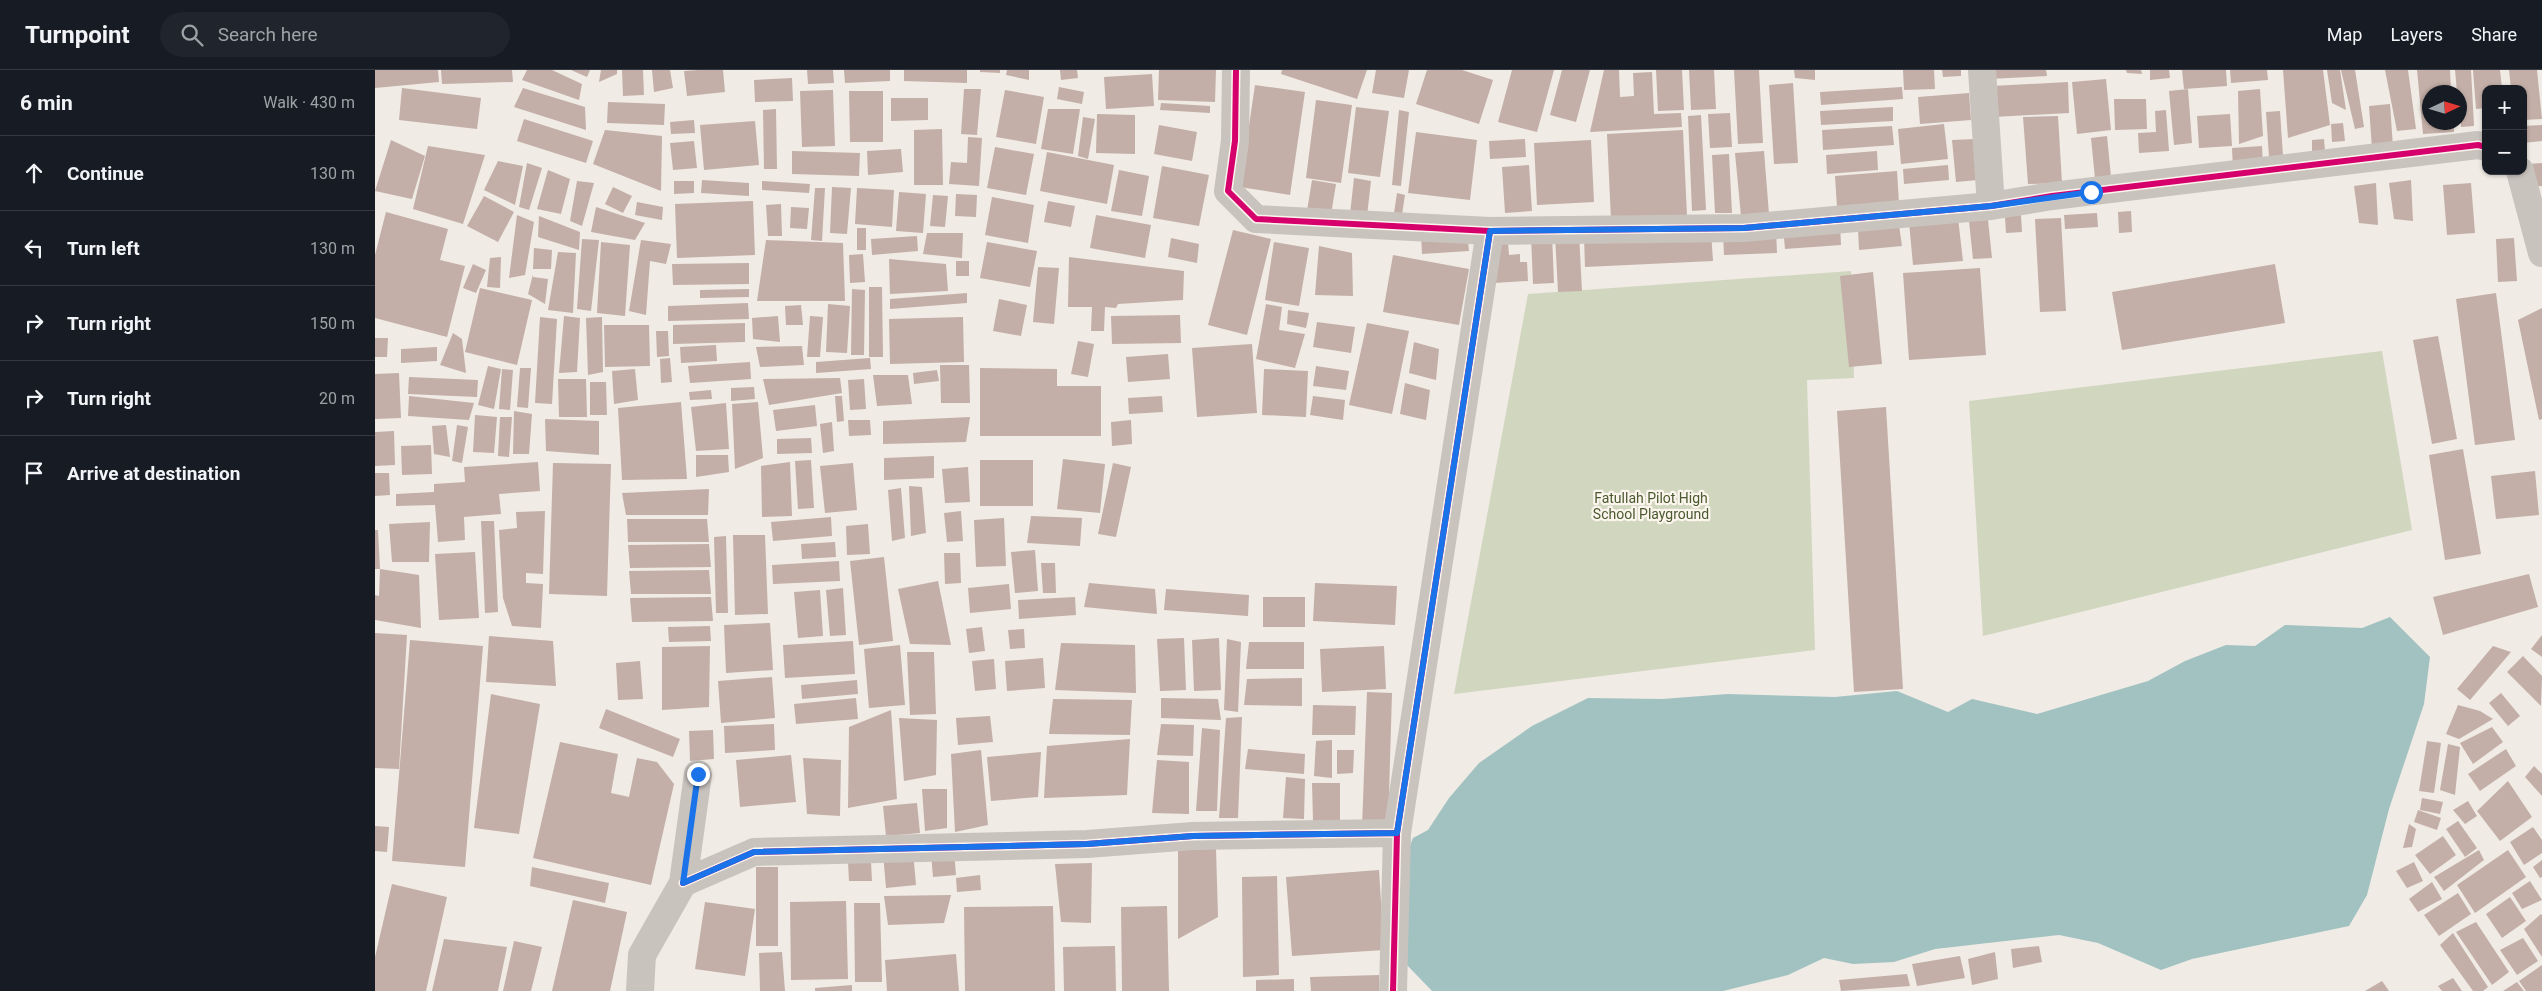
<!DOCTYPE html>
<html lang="en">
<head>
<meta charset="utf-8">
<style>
	:root { --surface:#171b24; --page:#20242c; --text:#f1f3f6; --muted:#9ea1a6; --line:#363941 }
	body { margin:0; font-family:Roboto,sans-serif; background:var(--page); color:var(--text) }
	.controls { position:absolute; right:15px; top:15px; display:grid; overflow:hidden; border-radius:10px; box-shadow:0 1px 4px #0004 }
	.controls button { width:45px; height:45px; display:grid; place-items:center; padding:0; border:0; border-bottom:1px solid var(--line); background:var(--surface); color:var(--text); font:25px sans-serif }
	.compass { position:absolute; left:2047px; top:15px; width:45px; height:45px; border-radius:50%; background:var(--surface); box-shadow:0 1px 4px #0004; rotate:86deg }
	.stop { position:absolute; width:15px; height:15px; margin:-11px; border:4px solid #1a73e8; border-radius:50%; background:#fff }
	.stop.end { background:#1a73e8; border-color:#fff; box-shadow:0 1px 5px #0008 }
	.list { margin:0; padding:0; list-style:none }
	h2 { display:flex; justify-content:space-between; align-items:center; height:65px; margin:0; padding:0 20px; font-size:21px }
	h2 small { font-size:16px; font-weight:400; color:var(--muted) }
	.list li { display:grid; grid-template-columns:32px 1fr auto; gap:15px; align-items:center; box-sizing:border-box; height:75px; padding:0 20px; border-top:1px solid var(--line) }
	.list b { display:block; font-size:19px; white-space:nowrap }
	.list em { font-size:16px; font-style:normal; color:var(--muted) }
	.icon { flex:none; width:28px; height:28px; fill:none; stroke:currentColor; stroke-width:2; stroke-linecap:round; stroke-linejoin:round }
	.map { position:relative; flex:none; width:2167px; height:921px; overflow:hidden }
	header { display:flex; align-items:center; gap:30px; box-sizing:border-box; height:70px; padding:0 25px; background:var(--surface); border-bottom:1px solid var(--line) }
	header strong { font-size:24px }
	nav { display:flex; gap:28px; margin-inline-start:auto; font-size:18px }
	.search { width:350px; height:45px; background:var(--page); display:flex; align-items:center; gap:12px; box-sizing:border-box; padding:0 18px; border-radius:28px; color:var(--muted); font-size:19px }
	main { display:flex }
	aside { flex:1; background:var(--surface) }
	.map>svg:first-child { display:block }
	.green { fill:#d1d6bf }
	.water { fill:#a1c2c1 }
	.building { fill:#c3afa7 }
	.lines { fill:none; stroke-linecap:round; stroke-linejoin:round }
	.minor { stroke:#c9c3be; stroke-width:28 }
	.cycleway-casing { stroke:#fbf5ee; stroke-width:9 }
	.cycleway { stroke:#d6006c; stroke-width:6 }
	.route { stroke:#1a73e8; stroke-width:6 }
	.labels { text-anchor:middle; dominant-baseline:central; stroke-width:4.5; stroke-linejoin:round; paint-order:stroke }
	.park-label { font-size:14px; fill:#4a5a2e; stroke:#fbf5ee }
</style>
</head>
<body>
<header>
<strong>Turnpoint</strong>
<div class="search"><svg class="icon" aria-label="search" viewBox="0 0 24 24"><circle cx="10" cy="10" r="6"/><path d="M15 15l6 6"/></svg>Search here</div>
<nav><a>Map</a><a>Layers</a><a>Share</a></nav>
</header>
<main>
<aside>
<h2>6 min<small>Walk · 430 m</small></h2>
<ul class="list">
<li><svg class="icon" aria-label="ahead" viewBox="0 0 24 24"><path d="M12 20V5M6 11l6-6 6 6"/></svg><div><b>Continue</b></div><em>130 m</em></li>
<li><svg class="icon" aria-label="left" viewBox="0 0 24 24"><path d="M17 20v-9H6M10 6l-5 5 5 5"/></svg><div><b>Turn left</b></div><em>130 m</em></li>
<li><svg class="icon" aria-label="right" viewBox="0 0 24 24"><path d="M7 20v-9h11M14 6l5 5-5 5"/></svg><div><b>Turn right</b></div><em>150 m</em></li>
<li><svg class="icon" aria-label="right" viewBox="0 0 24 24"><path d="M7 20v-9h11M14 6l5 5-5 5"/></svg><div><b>Turn right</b></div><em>20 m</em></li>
<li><svg class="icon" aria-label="arrive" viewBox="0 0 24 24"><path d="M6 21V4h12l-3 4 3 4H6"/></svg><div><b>Arrive at destination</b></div></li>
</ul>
</aside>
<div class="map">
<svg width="2167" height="921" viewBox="0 0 2167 921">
	<rect width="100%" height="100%" fill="#f0ebe5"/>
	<!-- green -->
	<path class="green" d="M 1476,201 L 1479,308 L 1432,310 L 1440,580 L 1079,624 L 1153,224 Z
		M 2007,281 L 2037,460 L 1608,566 L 1594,331 Z"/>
	<!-- water -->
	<path class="water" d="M 2015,547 L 2055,587 L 2049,634 L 2014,739 L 1992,825 L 1974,856 L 1817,889 L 1786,900 L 1723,873 L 1684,865 L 1560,879 L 1519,892 L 1478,894 L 1449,888 L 1413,905 L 1348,921 L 1057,921 L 1031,894 L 1024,803 L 1038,768 L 1053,760 L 1074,728 L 1104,693 L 1157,656 L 1213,628 L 1287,629 L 1353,624 L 1460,627 L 1522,621 L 1573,642 L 1597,629 L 1662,644 L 1773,611 L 1810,591 L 1851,575 L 1880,576 L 1910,555 L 1987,558 Z"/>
	<!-- building -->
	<path class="building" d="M 0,0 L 63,0 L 64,12 L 0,18 Z
		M 66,0 L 137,0 L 138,12 L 67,14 Z
		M 152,0 L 177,0 L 207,14 L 204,30 L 147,10 Z
		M 196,0 L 215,0 L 212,7 Z
		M 226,0 L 242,0 L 242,4 L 224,12 Z
		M 247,0 L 268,0 L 269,25 L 248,26 Z
		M 277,0 L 295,0 L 298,18 L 279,22 Z
		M 323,0 L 348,0 L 350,22 L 312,26 L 309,1 Z
		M 432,0 L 458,0 L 459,13 L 433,14 Z
		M 469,0 L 515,0 L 515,11 L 470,13 Z
		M 529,0 L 592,0 L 592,13 L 529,11 Z
		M 605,0 L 625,0 L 625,3 L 605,2 Z
		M 632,0 L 654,0 L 654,10 L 631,5 Z
		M 685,0 L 702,0 L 703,8 L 686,10 Z
		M 784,0 L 841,0 L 840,32 L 783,30 Z
		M 907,0 L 992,0 L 982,29 L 906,4 Z
		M 1001,0 L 1034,0 L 1029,28 L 997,23 Z
		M 1052,0 L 1087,0 L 1118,10 L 1104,54 L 1041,34 Z
		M 1137,0 L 1179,0 L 1162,62 L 1123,52 Z
		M 1187,0 L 1215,0 L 1201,52 L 1175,45 Z
		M 1229,0 L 1244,0 L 1245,27 L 1259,26 L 1258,3 L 1277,2 L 1279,44 L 1306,43 L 1307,57 L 1215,62 Z
		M 1281,0 L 1307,0 L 1309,40 L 1283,41 Z
		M 1314,0 L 1339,0 L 1341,39 L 1316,40 Z
		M 1359,0 L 1384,0 L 1388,73 L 1363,74 Z
		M 1419,0 L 1440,0 L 1440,10 L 1420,8 Z
		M 1528,0 L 1559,0 L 1560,19 L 1529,20 Z
		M 1567,0 L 1586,0 L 1586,6 L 1568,7 Z
		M 1614,0 L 1671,0 L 1672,6 L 1614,9 Z
		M 1751,0 L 1766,0 L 1767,4 L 1752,3 Z
		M 1775,0 L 1794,0 L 1795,8 L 1775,10 Z
		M 1807,0 L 1851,0 L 1852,16 L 1809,19 Z
		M 1855,0 L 1892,0 L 1893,10 L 1856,13 Z
		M 1908,0 L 1948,0 L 1955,55 L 1913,68 Z
		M 1952,0 L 1965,0 L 1971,40 L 1957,33 Z
		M 1966,0 L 1980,0 L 1989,57 L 1980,59 Z
		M 2010,0 L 2033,0 L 2041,59 L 2022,61 Z
		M 2042,0 L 2075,0 L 2076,22 L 2054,22 L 2054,52 L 2079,52 L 2079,62 L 2048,64 Z
		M 2080,0 L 2096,0 L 2099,56 L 2086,57 L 2084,22 L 2082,22 Z
		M 2098,0 L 2125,0 L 2127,19 L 2111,19 L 2111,38 L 2101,39 Z
		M 2134,0 L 2162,0 L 2167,49 L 2148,50 L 2148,19 L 2136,19 Z
		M 777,4 L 779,36 L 731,39 L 729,7 Z
		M 417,8 L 418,31 L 380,32 L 379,10 Z
		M 1731,9 L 1736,60 L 1702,64 L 1697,12 Z
		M 1693,12 L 1694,43 L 1618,47 L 1617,16 Z
		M 1418,13 L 1423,93 L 1399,94 L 1394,15 Z
		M 880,15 L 930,22 L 915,125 L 865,117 Z
		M 684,17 L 709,22 L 707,34 L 682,29 Z
		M 1527,17 L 1528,29 L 1446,35 L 1445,22 Z
		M 27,18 L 106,28 L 102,59 L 24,50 Z
		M 148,18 L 210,37 L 211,60 L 139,37 Z
		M 589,19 L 606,19 L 602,65 L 586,64 Z
		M 1813,19 L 1817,73 L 1799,75 L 1794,21 Z
		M 1885,19 L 1888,66 L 1864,74 L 1863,21 Z
		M 458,20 L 460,76 L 427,77 L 425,21 Z
		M 630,20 L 669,27 L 661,74 L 621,67 Z
		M 474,21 L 508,21 L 508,72 L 475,72 Z
		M 1594,23 L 1596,50 L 1545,54 L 1543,27 Z
		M 516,28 L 553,28 L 553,50 L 516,51 Z
		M 1739,29 L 1771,29 L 1772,59 L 1740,60 Z
		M 941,30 L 977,35 L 966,113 L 931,108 Z
		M 233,32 L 290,34 L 289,55 L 232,53 Z
		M 786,33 L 835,36 L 835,43 L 785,40 Z
		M 2015,34 L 2018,77 L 1997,79 L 1994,36 Z
		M 981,37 L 1014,41 L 1005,107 L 973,103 Z
		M 1518,37 L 1518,51 L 1446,55 L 1445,41 Z
		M 401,39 L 402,99 L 389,99 L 388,40 Z
		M 673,39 L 705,39 L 698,84 L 666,79 Z
		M 1024,40 L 1034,42 L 1026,116 L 1017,115 Z
		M 1791,40 L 1794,81 L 1764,83 L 1763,63 L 1781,62 L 1780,41 Z
		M 1905,41 L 1908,86 L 1894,87 L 1891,42 Z
		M 1355,43 L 1357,77 L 1335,78 L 1333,44 Z
		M 722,44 L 760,45 L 760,84 L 721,83 Z
		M 1855,44 L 1857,76 L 1824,78 L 1822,46 Z
		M 1326,45 L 1331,140 L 1317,141 L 1313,46 Z
		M 1683,46 L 1687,113 L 1653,114 L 1648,47 Z
		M 708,47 L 720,49 L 713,89 L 703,86 Z
		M 149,49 L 218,71 L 211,93 L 142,71 Z
		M 319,50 L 320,63 L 296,64 L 295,52 Z
		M 380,51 L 384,95 L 329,100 L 325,55 Z
		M 1968,53 L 1970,71 L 1957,72 L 1956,54 Z
		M 1569,54 L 1573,89 L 1526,94 L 1523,59 Z
		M 784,55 L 822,62 L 817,91 L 779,84 Z
		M 2167,55 L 2167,71 L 2148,73 L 2148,56 Z
		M 1517,56 L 1519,75 L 1448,80 L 1447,60 Z
		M 567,59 L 568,115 L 539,115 L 539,60 Z
		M 230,60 L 287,66 L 286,121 L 218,94 Z
		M 1308,60 L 1312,146 L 1236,150 L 1232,64 Z
		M 1041,62 L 1102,70 L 1095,130 L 1033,123 Z
		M 1732,66 L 1737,117 L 1721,119 L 1716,68 Z
		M 593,67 L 607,68 L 604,116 L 574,114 L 576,92 L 592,93 Z
		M 1150,69 L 1151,87 L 1115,89 L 1114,71 Z
		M 1600,69 L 1603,110 L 1581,112 L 1577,70 Z
		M 1949,69 L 1950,81 L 1937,82 L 1937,70 Z
		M 16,70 L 50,86 L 37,129 L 0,121 Z
		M 1216,70 L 1219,132 L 1162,135 L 1159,73 Z
		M 319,71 L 322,98 L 298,100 L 295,73 Z
		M 53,76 L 110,85 L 88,154 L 38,139 Z
		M 1887,76 L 1888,98 L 1858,100 L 1857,78 Z
		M 620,77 L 659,84 L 651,125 L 612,118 Z
		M 526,79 L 528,102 L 493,105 L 492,81 Z
		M 417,81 L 485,83 L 484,106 L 417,104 Z
		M 1389,81 L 1394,144 L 1366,146 L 1360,83 Z
		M 1502,81 L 1503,100 L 1452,104 L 1451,85 Z
		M 672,82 L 739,95 L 732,134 L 665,121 Z
		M 1354,84 L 1357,143 L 1340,143 L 1337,85 Z
		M 123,91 L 148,96 L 140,135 L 109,120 Z
		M 152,93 L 167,98 L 154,140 L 144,137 Z
		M 2167,93 L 2167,116 L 2155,117 L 2154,94 Z
		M 1154,95 L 1157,141 L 1130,143 L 1127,97 Z
		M 1573,95 L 1574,110 L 1529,114 L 1528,99 Z
		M 787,96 L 834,105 L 824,156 L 778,148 Z
		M 173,100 L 195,109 L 186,144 L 162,139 Z
		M 744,100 L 774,106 L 767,146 L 736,141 Z
		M 1522,101 L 1524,133 L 1462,137 L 1460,106 Z
		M 979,108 L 996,111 L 992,146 L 975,144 Z
		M 327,110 L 374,113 L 374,126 L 326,123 Z
		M 937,110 L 961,114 L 955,151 L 931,147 Z
		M 2036,110 L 2038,151 L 2019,149 L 2014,113 Z
		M 202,111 L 219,113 L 207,156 L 195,151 Z
		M 299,111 L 319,111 L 319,123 L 299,124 Z
		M 387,111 L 435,114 L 434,123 L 387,120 Z
		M 2001,113 L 2003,155 L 1984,153 L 1979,116 Z
		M 2096,113 L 2100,163 L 2072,165 L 2068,115 Z
		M 238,117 L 257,126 L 248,143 L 230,134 Z
		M 457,117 L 476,118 L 472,164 L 455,163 Z
		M 440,118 L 450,118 L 447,171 L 436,170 Z
		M 482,118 L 519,120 L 517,157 L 480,154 Z
		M 524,122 L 551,124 L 548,163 L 521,161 Z
		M 1022,123 L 1030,125 L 1026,151 L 1018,150 Z
		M 581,124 L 602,125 L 601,147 L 580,146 Z
		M 558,125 L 573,126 L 570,157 L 555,156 Z
		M 109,126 L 139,142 L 123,172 L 92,156 Z
		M 617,127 L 659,135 L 653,173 L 610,165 Z
		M 378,131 L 380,185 L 302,188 L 300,134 Z
		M 673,131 L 700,136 L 696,157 L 669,152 Z
		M 262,132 L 288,137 L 287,150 L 260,145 Z
		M 406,134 L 407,166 L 393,166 L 391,135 Z
		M 221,137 L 270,153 L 260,170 L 216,162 Z
		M 416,137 L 434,138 L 432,159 L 415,158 Z
		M 1756,141 L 1757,162 L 1744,163 L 1743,142 Z
		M 11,142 L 73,159 L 65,190 L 90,196 L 72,267 L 0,248 L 0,185 Z
		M 1722,143 L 1723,157 L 1690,159 L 1689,145 Z
		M 142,145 L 159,152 L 150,205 L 134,208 Z
		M 721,145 L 776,155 L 770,188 L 715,178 Z
		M 1646,145 L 1647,162 L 1631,163 L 1630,147 Z
		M 164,146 L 205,162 L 204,180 L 163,167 Z
		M 1583,148 L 1588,191 L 1538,195 L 1534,152 Z
		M 1686,148 L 1691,241 L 1665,242 L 1660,149 Z
		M 1613,150 L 1617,188 L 1598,189 L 1594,151 Z
		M 1465,153 L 1466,175 L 1410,179 L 1408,157 Z
		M 1524,155 L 1527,176 L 1484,180 L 1483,159 Z
		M 482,158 L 491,158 L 491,180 L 482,180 Z
		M 858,160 L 896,169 L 872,265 L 833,255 Z
		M 1401,160 L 1402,183 L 1349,185 L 1348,163 Z
		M 1092,161 L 1094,181 L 1047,184 L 1046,164 Z
		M 1336,161 L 1338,191 L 1210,197 L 1209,167 Z
		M 552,163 L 588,163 L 587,188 L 548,184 Z
		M 1204,164 L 1207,221 L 1183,222 L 1180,165 Z
		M 1177,165 L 1179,213 L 1158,214 L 1156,166 Z
		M 542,166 L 543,181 L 497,185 L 496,169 Z
		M 796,168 L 824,174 L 822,193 L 793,187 Z
		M 2139,168 L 2142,211 L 2123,212 L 2121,169 Z
		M 207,169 L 224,170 L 216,241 L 202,239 Z
		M 266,170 L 296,174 L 291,194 L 275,191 L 271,245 L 254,241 Z
		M 391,170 L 468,173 L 470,231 L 382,231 Z
		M 226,172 L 255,175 L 250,246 L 222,243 Z
		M 612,172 L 662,181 L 655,217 L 605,208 Z
		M 899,172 L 934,178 L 924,236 L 890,230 Z
		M 1133,173 L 1134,185 L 1145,184 L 1145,192 L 1152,192 L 1153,211 L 1119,213 L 1117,174 Z
		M 944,176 L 977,183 L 978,226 L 940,225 Z
		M 159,178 L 177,180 L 176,199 L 158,199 Z
		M 183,182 L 201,183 L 198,243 L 173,240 Z
		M 488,184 L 490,212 L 475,213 L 474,185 Z
		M 1018,185 L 1094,199 L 1084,255 L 1008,242 Z
		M 126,187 L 125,218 L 112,217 L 115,188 Z
		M 694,187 L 809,201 L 808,230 L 743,234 L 741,238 L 730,237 L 729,261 L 716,261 L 717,237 L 693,237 Z
		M 514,189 L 571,194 L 573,221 L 515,224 Z
		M 581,191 L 594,191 L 594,206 L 581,206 Z
		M 374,193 L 374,214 L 298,215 L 297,194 Z
		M 98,194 L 111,200 L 101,223 L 88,218 Z
		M 1900,194 L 1910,253 L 1747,280 L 1737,222 Z
		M 663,197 L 684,198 L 679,254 L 658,252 Z
		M 1605,198 L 1611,285 L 1534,290 L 1528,203 Z
		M 1498,202 L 1507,294 L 1474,297 L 1465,206 Z
		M 158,204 L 158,207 L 173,209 L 170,234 L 153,224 Z
		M 494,217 L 507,217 L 508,287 L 494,287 Z
		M 105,218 L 157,230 L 142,295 L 90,282 Z
		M 374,219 L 374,227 L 325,228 L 325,220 Z
		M 477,219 L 490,220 L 489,285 L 476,285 Z
		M 592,223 L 592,233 L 515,239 L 515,229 Z
		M 2121,223 L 2140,370 L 2100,375 L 2081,229 Z
		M 624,229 L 652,235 L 646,266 L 618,261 Z
		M 373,233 L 374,249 L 293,251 L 293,236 Z
		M 453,234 L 475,236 L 472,283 L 451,282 Z
		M 891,234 L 907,237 L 904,260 L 930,264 L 920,298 L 881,289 Z
		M 426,235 L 428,255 L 411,255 L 410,236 Z
		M 2167,238 L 2167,349 L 2164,350 L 2143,250 Z
		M 913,240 L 934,243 L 931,258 L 912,254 Z
		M 805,245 L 806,273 L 737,274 L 736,246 Z
		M 189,246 L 205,248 L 202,302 L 184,303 Z
		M 403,246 L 405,272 L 378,269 L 377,248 Z
		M 435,246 L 448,247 L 445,287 L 432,287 Z
		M 165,247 L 182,249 L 177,334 L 160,333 Z
		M 227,247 L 228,302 L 213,305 L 211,248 Z
		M 588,247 L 589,292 L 515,294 L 514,249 Z
		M 942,252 L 980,257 L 976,283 L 938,277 Z
		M 370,253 L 370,272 L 298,274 L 298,255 Z
		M 992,253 L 1034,261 L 1017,344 L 974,335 Z
		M 229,255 L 274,255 L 275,296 L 230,297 Z
		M 281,261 L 293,261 L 294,286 L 282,287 Z
		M 78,263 L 87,269 L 91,303 L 65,295 Z
		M 2063,266 L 2082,369 L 2057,374 L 2038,270 Z
		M 0,268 L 13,268 L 12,287 L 0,287 Z
		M 703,271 L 719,274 L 713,307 L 696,304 Z
		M 1039,272 L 1064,279 L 1061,310 L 1034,303 Z
		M 877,274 L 882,343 L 822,347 L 817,278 Z
		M 341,275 L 342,291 L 306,293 L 305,277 Z
		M 427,276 L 429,295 L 385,297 L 381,277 Z
		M 62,277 L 62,291 L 26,293 L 26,279 Z
		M 793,284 L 795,309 L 753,312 L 751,287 Z
		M 295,288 L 297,312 L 286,313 L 285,289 Z
		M 495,288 L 496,299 L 441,303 L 441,292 Z
		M 375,292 L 376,309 L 315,313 L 313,296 Z
		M 565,295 L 594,295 L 595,333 L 566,333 Z
		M 113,296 L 126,299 L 119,339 L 103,335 Z
		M 941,296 L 974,301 L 971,320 L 938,316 Z
		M 145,298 L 156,298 L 153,338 L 142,337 Z
		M 605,298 L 682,299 L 682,316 L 726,316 L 726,366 L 605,366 Z
		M 127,299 L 138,300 L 135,340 L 124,339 Z
		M 260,299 L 263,330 L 239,334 L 237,301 Z
		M 889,299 L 933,301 L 931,347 L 887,345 Z
		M 562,300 L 564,311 L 539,314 L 538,303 Z
		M 24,303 L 26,348 L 0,349 L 0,304 Z
		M 498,305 L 533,305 L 537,334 L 502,336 Z
		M 34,307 L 103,310 L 102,327 L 33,324 Z
		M 465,308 L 467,323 L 394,335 L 388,309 Z
		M 183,309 L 211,309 L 212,347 L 184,347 Z
		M 489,309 L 491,339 L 475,340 L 473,310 Z
		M 215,312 L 231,312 L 232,345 L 215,345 Z
		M 1030,313 L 1055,320 L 1051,350 L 1025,344 Z
		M 379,317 L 380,329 L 356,331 L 356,318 Z
		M 336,320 L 337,329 L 315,330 L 314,322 Z
		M 34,326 L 99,333 L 94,350 L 33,346 Z
		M 460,326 L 467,326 L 469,351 L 462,352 Z
		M 787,326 L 788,342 L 754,344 L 753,328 Z
		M 938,326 L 970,330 L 968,350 L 935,345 Z
		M 306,332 L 312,409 L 247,410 L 243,338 Z
		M 383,332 L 388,388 L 360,399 L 357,334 Z
		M 351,333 L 354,379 L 321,381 L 316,337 Z
		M 440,335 L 442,356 L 401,361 L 398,340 Z
		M 1511,337 L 1528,619 L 1479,622 L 1462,341 Z
		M 139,341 L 157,344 L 154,384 L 138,384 Z
		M 100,345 L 122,347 L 119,383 L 98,382 Z
		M 125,347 L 137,347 L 134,387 L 123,386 Z
		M 595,347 L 591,372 L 508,374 L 508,351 Z
		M 170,349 L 224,351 L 224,385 L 171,381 Z
		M 473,350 L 495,350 L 496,365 L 474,366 Z
		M 756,350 L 757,374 L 737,376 L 736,352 Z
		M 457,352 L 459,381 L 448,383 L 445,354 Z
		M 71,355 L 75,387 L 59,384 L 57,356 Z
		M 82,355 L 93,357 L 87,393 L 77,391 Z
		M 19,361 L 20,395 L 0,396 L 0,362 Z
		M 436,368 L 437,383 L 402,384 L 402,369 Z
		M 56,375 L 57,404 L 27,405 L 26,376 Z
		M 2088,379 L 2106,484 L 2070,490 L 2054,385 Z
		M 321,385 L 353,385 L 354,402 L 321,407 Z
		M 559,386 L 559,408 L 509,410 L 509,388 Z
		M 688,389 L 730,394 L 725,443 L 682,439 Z
		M 436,390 L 439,438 L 423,439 L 420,391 Z
		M 605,390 L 658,390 L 658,436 L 605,436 Z
		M 163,392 L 165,421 L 124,424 L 126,444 L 89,447 L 90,470 L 63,472 L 60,435 L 21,436 L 21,424 L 59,422 L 59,414 L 90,412 L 89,397 Z
		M 415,392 L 417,446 L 387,447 L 386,396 Z
		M 178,393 L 236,394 L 232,526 L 174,524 Z
		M 478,393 L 482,440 L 450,443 L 445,396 Z
		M 738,393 L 756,397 L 741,467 L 723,464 Z
		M 593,397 L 595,432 L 570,433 L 567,399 Z
		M 2160,401 L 2164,445 L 2121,449 L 2116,406 Z
		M 0,403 L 14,403 L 15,425 L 0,426 Z
		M 534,416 L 547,417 L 551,463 L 536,466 Z
		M 526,418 L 530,468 L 517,471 L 513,420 Z
		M 334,419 L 333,445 L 251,445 L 247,423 Z
		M 170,441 L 168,504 L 151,503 L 151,513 L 168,514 L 166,558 L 137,556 L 128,528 L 124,460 L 142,458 L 141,442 Z
		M 586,441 L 588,471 L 572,472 L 569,443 Z
		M 656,446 L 707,448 L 705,476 L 652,473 Z
		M 456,447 L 457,466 L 398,471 L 396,452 Z
		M 629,448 L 631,496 L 601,497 L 599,450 Z
		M 252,449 L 332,449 L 334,472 L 253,472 Z
		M 106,451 L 119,451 L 123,542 L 110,543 Z
		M 55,452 L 54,492 L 17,492 L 14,454 Z
		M 493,454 L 495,484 L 472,485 L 471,456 Z
		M 0,460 L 3,460 L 5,499 L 0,499 Z
		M 358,465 L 390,465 L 393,544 L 360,545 Z
		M 351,466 L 353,543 L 341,543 L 339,467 Z
		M 460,472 L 461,487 L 427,489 L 426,474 Z
		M 334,474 L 336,497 L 255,498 L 253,475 Z
		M 660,480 L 663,521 L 640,523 L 636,482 Z
		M 100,482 L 104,548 L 64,550 L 60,484 Z
		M 569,483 L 585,483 L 586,513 L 570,514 Z
		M 509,487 L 518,571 L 484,575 L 475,491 Z
		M 464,491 L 465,511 L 398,514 L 397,495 Z
		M 666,493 L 680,493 L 681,523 L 668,523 Z
		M 5,499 L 44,505 L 46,558 L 0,550 L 0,525 L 4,526 Z
		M 334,500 L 336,524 L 256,524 L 254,501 Z
		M 2154,504 L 2163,537 L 2068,565 L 2058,527 Z
		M 563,511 L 576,575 L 535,574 L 523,519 Z
		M 714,513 L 780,519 L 782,544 L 709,537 Z
		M 940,513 L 1022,516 L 1020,555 L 938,551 Z
		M 634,514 L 636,539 L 595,543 L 593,518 Z
		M 468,518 L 471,565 L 455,566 L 451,520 Z
		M 791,519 L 874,525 L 873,546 L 789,540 Z
		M 445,520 L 448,566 L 423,568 L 419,522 Z
		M 336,527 L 338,551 L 257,552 L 255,528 Z
		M 700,527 L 701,545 L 644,549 L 643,530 Z
		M 888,527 L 930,527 L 930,557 L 888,557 Z
		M 395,553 L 398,600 L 351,603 L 349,555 Z
		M 335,556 L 336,571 L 294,572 L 293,557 Z
		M 607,557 L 610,581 L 594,583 L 591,559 Z
		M 649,559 L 650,578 L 635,579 L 633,560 Z
		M 0,563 L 32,565 L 24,699 L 0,698 Z
		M 2167,565 L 2167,587 L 2156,579 Z
		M 114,566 L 178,571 L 181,616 L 111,612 Z
		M 809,568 L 811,620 L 785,621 L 782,569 Z
		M 844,568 L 846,620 L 819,621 L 817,570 Z
		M 852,569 L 866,572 L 863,642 L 849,640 Z
		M 35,570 L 108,576 L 90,797 L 17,791 Z
		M 478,571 L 480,604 L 410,608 L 408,575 Z
		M 874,572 L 929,572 L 929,599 L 871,599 Z
		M 686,573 L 760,575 L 761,623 L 680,620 Z
		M 525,575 L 530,635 L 494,638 L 489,579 Z
		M 335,576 L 334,637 L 287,640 L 287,577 Z
		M 1009,576 L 1011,619 L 947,622 L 945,579 Z
		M 2118,576 L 2136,582 L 2095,630 L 2082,619 Z
		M 532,582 L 559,582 L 561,644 L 535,645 Z
		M 2148,586 L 2167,606 L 2166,636 L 2132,602 Z
		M 668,588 L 670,618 L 632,621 L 630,591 Z
		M 619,589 L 621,619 L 600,621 L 597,591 Z
		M 265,591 L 268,629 L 243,630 L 241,593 Z
		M 397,607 L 400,648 L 346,653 L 343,611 Z
		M 927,608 L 927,636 L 869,635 L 872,609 Z
		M 482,610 L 483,624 L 427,629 L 426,615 Z
		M 992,622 L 1017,623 L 1013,758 L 987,758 Z
		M 2126,623 L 2145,646 L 2133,656 L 2114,633 Z
		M 116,624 L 165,634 L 144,764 L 99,758 Z
		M 481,628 L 483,649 L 421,654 L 419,634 Z
		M 786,628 L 843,629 L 846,650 L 786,648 Z
		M 678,629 L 757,630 L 755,665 L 674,664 Z
		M 938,635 L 981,636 L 980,665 L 937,665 Z
		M 2083,635 L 2105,641 L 2118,649 L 2084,669 L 2071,664 Z
		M 231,639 L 305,669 L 298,687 L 224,658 Z
		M 516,640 L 522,729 L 473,738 L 474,657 Z
		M 615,646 L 618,672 L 583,675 L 581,648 Z
		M 867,647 L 863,748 L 844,748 L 851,648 Z
		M 524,648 L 562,650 L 561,705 L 529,711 Z
		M 399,654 L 400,680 L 350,683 L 349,656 Z
		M 786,654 L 819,655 L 818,686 L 782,685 Z
		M 2117,657 L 2128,672 L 2098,694 L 2085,673 Z
		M 827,658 L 845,660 L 842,741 L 821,741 Z
		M 338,660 L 339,689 L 315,691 L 314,661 Z
		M 755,669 L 752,725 L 669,728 L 672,676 Z
		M 957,670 L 957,708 L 939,706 L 941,671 Z
		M 2052,671 L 2066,673 L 2059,723 L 2044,721 Z
		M 185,672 L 243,684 L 236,723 L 254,727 L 262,688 L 282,692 L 299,714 L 276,815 L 158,788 Z
		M 2073,674 L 2085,677 L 2080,725 L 2065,720 Z
		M 873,679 L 930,684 L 929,704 L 870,699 Z
		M 2131,679 L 2141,696 L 2105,721 L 2093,704 Z
		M 606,680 L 613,755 L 580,762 L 576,684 Z
		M 962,680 L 979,680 L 978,703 L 962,704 Z
		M 666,682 L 663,727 L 616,731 L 612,687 Z
		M 416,685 L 421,732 L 365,737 L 361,690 Z
		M 428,688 L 466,690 L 465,746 L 432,744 Z
		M 782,690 L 814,692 L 814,744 L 777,743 Z
		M 2159,696 L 2167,704 L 2167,726 L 2150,707 Z
		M 911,707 L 930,709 L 929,749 L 908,748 Z
		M 2133,711 L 2157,747 L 2125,771 L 2102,741 Z
		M 937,713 L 965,713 L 965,751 L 938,751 Z
		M 547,719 L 572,719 L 572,758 L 550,761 Z
		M 2047,728 L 2068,732 L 2065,744 L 2045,740 Z
		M 2093,731 L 2102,746 L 2090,754 L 2078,740 Z
		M 542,733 L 545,763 L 511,766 L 508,736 Z
		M 2043,740 L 2066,748 L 2062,760 L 2039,752 Z
		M 2083,751 L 2102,778 L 2090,787 L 2071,759 Z
		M 2034,754 L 2041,759 L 2037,777 L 2028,778 Z
		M 0,756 L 14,757 L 12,782 L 0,781 Z
		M 2158,757 L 2167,770 L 2167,783 L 2149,795 L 2135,772 Z
		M 2068,766 L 2081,785 L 2055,804 L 2040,785 Z
		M 803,776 L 841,779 L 843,847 L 803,869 Z
		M 2104,780 L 2109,790 L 2069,821 L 2059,807 Z
		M 2133,780 L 2151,807 L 2100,843 L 2082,815 Z
		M 538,781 L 541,815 L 511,818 L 508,783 Z
		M 579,781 L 581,805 L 558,807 L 556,783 Z
		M 2167,790 L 2167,807 L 2165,808 L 2158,797 Z
		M 473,792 L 496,792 L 497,811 L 474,811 Z
		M 2039,792 L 2048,811 L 2032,818 L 2021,801 Z
		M 717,793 L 716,853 L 686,852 L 680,794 Z
		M 157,797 L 234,813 L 230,833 L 155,816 Z
		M 381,797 L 403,797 L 403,876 L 381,876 Z
		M 1004,800 L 1009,880 L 917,886 L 911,807 Z
		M 605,805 L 606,820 L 582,822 L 581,808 Z
		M 902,806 L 904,905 L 868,907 L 867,807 Z
		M 2155,811 L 2167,830 L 2147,839 L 2137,823 Z
		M 2057,812 L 2067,829 L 2043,842 L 2034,829 Z
		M 17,814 L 72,827 L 51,921 L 0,921 L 0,887 Z
		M 2083,823 L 2096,844 L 2064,866 L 2049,845 Z
		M 576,825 L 569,853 L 513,855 L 509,826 Z
		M 2135,827 L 2151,851 L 2127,868 L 2111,844 Z
		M 198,830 L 252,842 L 235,921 L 177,921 Z
		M 471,831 L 473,909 L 416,910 L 415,832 Z
		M 330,832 L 380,839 L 370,906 L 320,899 Z
		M 479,833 L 505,833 L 507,912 L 480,912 Z
		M 678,836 L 680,921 L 590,921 L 589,837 Z
		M 792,836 L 794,921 L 747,921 L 746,837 Z
		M 2166,844 L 2167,845 L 2167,887 L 2149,859 Z
		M 2101,852 L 2134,902 L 2117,915 L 2081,862 Z
		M 2078,863 L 2113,917 L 2108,921 L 2098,921 L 2065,875 Z
		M 2148,868 L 2163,891 L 2142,905 L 2125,880 Z
		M 69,869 L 132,877 L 123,921 L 57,921 Z
		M 139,871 L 167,877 L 156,921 L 128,921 Z
		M 740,876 L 741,921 L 689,921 L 688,877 Z
		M 1664,876 L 1667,892 L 1638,898 L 1636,879 Z
		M 407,882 L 410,921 L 385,921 L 384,883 Z
		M 1620,882 L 1623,909 L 1597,915 L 1593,889 Z
		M 581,884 L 584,921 L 512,921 L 510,890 Z
		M 1585,886 L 1590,908 L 1542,916 L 1537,894 Z
		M 2167,895 L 2167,921 L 2151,921 L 2144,911 Z
		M 1532,904 L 1535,916 L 1466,921 L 1464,910 Z
		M 1004,905 L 1004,921 L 936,921 L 935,907 Z
		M 2078,908 L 2087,921 L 2067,921 L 2063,916 Z
		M 919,909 L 919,921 L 881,921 L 881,910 Z
		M 2007,911 L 2014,921 L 1990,921 Z
		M 2142,912 L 2149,921 L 2128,921 Z
		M 477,915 L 477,921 L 440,921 L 440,918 Z"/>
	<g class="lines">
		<!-- minor -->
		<path class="minor" d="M 861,0 L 860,71 L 853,121 L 881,149 L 1115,161 L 1369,158 L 1616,136 L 1677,126 L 2103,75 L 2111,77
			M 1607,0 L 1616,136
			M 2145,101 L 2167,183
			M 308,813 L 379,782 L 712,774 L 818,766 L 1022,763
			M 265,921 L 267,885 L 308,813 L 323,704
			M 1018,921 L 1022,763 L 1115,161"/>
		<!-- cycleway casing -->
		<g class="cycleway-casing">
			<path id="cycleway" d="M 861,0 L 860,71 L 853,121 L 881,149 L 1115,161 L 1369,158 L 1616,136 L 1677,126 L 2103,75 L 2111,77
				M 308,813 L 379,782 L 712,774 L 818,766 L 1022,763
				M 1018,921 L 1022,763 L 1115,161"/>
		</g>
		<!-- cycleway -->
		<use href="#cycleway" class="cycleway"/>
	</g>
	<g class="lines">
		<!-- route -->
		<path class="route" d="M 323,704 L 308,813 L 379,782 L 712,774 L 818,766 L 1022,763 L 1115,161 L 1369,158 L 1616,136 L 1716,122"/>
	</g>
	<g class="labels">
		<!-- park labels -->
		<g class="park-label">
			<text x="1276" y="428">Fatullah Pilot High<tspan x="1276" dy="16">School Playground</tspan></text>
		</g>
	</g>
</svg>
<div class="controls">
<button>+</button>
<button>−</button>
</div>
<svg class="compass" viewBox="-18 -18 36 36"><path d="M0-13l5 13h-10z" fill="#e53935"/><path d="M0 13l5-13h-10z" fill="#9ea1a6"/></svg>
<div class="stop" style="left:1716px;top:122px"></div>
<div class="stop end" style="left:323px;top:704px"></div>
</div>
</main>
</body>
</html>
